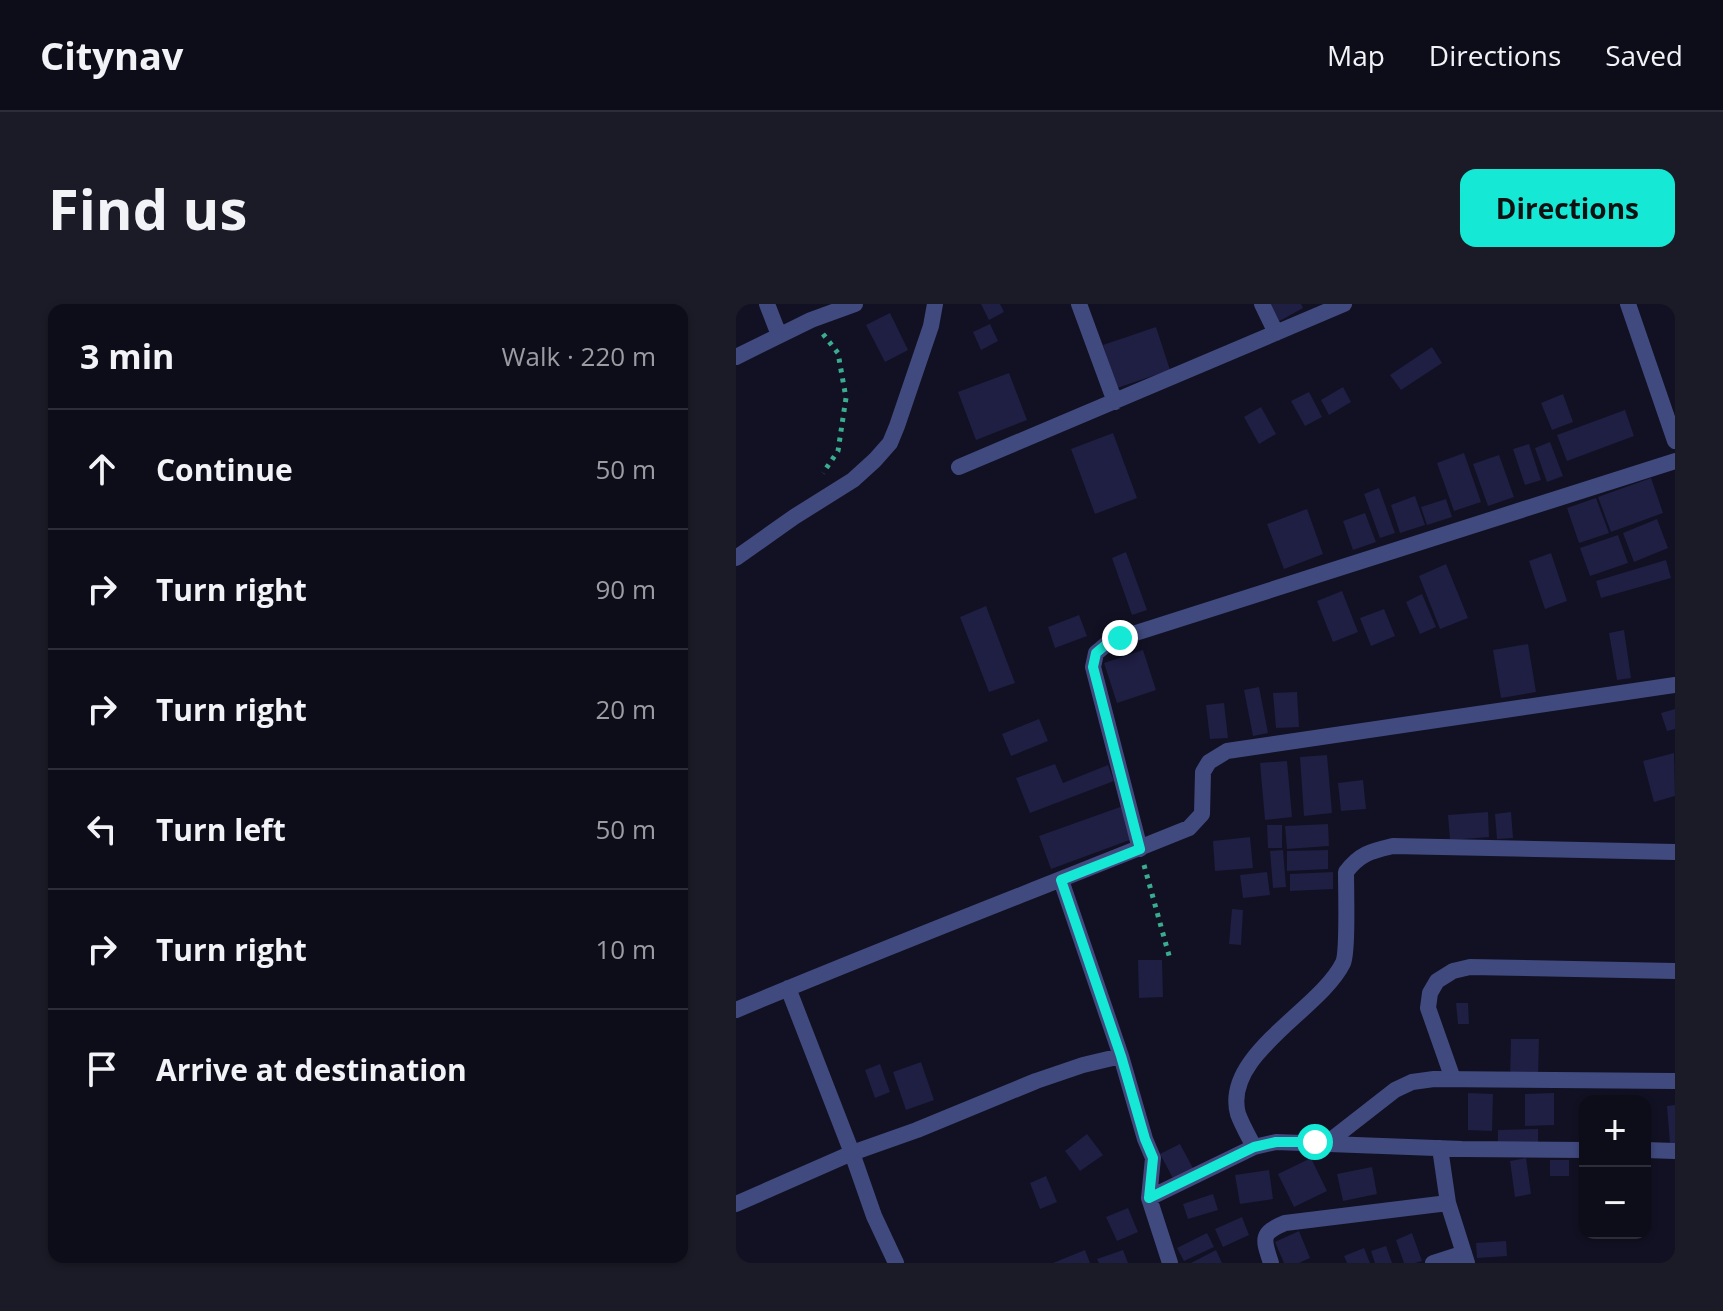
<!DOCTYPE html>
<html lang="en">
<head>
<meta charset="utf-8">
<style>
	:root { --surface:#0d0d1a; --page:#1b1b27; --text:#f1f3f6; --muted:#9a9ca2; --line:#2d2d39; --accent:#15e9d5 }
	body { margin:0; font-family:"Open Sans",sans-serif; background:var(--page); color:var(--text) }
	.controls { position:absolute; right:24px; bottom:24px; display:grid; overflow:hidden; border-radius:16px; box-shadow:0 2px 6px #0004 }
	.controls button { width:72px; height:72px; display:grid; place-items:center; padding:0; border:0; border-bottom:2px solid var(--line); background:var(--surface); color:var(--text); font:40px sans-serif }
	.stop { position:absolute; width:24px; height:24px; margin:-18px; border:6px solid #15e9d5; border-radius:50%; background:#fff }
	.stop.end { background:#15e9d5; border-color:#fff; box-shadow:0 2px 8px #0008 }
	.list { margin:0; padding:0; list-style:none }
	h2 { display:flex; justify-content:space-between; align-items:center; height:104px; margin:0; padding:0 32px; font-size:34px }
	h2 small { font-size:26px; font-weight:400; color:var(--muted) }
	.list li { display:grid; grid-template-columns:52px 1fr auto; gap:24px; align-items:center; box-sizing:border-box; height:120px; padding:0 32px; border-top:2px solid var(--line) }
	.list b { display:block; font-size:30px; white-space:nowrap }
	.list em { font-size:26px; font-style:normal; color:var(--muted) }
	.icon { flex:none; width:44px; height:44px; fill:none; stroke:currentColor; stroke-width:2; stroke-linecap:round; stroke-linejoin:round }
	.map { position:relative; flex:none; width:939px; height:959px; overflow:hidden; border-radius:16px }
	header { display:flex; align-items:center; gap:48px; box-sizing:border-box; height:112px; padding:0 40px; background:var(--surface); border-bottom:2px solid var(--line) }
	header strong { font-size:38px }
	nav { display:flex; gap:44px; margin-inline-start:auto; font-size:28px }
	.intro { display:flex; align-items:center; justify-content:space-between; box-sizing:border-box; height:192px; padding:0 48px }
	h1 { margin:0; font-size:56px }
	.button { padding:20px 36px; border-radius:16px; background:var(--accent); color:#111; font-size:28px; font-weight:700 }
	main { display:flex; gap:48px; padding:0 48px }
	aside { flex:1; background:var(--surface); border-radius:16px; box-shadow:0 2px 6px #0004 }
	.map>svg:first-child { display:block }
	.building { fill:#1f1e43 }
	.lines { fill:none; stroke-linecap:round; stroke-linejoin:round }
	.path { stroke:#3aac8f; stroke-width:5; stroke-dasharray:4 6; stroke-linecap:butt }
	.minor { stroke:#404a7e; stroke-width:16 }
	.route { stroke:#15e9d5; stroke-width:10 }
</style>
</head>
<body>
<header>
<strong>Citynav</strong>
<nav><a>Map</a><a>Directions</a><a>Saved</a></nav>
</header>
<div class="intro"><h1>Find us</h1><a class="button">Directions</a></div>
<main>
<aside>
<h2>3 min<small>Walk · 220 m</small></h2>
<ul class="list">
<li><svg class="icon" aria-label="ahead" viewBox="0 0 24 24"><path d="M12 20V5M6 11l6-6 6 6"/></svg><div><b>Continue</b></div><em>50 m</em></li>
<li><svg class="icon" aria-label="right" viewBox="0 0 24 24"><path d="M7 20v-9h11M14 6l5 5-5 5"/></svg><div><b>Turn right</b></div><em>90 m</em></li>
<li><svg class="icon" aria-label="right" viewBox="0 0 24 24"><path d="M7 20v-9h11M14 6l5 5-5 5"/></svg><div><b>Turn right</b></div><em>20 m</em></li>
<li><svg class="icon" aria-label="left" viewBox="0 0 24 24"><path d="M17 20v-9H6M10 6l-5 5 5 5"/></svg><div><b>Turn left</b></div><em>50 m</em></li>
<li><svg class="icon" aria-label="right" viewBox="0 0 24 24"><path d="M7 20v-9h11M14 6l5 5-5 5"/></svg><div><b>Turn right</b></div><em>10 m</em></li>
<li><svg class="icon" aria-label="arrive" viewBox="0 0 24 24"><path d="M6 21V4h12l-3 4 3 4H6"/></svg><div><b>Arrive at destination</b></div></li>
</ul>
</aside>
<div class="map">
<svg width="939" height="959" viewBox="0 0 939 959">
	<rect width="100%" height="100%" fill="#111123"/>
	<!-- building -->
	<path class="building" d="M 245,0 L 264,0 L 268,8 L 253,16 Z
		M 530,0 L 565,0 L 567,4 L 540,19 Z
		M 154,9 L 172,46 L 149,58 L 130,21 Z
		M 254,20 L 262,37 L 245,46 L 237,28 Z
		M 420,23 L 434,66 L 381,84 L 367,41 Z
		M 696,43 L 706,59 L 665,86 L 654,71 Z
		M 273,69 L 291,116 L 240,136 L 222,88 Z
		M 607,83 L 615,98 L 593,111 L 585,96 Z
		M 573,88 L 586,113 L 569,122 L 555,97 Z
		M 827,90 L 837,118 L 816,126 L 805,99 Z
		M 525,103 L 540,130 L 523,140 L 508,113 Z
		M 889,106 L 898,132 L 831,157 L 821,131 Z
		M 377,129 L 401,194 L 359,210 L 335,145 Z
		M 814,138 L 827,172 L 811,178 L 799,144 Z
		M 793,140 L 805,176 L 789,181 L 777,145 Z
		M 728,149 L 745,198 L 718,207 L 701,159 Z
		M 763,151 L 778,193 L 752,202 L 737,160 Z
		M 915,174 L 927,209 L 875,228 L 862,193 Z
		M 643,184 L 659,229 L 644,234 L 628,190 Z
		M 679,192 L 689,221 L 664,229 L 655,201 Z
		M 860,194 L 873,229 L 843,239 L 831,204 Z
		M 710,195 L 716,213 L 691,221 L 685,203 Z
		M 571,205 L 587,250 L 548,265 L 531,220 Z
		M 629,209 L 640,238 L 617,246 L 607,217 Z
		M 921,215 L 932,244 L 898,258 L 887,229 Z
		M 882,231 L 892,259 L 854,272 L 844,244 Z
		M 390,248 L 411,306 L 396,311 L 376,254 Z
		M 815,249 L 831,297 L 809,305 L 793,257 Z
		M 930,256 L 935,274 L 865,294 L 860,277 Z
		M 710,260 L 732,314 L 704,325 L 683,272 Z
		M 606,287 L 622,328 L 597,338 L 581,297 Z
		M 686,290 L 700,323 L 684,330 L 670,298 Z
		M 250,302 L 279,379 L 253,388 L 224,313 Z
		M 648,305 L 659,332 L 635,342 L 624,314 Z
		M 343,311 L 351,332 L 319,344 L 312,323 Z
		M 888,326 L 895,374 L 881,376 L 873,329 Z
		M 792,340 L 800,388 L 765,394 L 757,346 Z
		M 407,346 L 420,386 L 381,399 L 368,359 Z
		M 523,383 L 532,429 L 517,432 L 508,386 Z
		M 561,388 L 563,423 L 540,424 L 537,389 Z
		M 488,399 L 492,434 L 474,435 L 470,401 Z
		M 939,405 L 939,425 L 931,427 L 925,409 Z
		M 303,415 L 312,437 L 275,452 L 266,430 Z
		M 938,449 L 939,492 L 918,498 L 907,457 Z
		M 591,451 L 596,509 L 568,512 L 564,453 Z
		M 551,457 L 556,513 L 529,516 L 524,459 Z
		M 319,460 L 327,479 L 372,461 L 378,477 L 294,509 L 280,474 Z
		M 627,476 L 630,505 L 605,507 L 602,479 Z
		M 387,502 L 399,534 L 315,565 L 303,532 Z
		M 752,508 L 753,533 L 714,536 L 712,511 Z
		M 775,508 L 777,534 L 761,535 L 759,510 Z
		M 592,520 L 593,542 L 551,545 L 549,522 Z
		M 531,521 L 546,521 L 546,544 L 532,544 Z
		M 514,533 L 517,564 L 479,567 L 477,537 Z
		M 547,546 L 550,583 L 537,584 L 534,547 Z
		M 592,546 L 592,565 L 551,567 L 551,547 Z
		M 531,568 L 534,591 L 507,594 L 504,571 Z
		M 597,568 L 597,585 L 554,587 L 554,570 Z
		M 496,605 L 507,606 L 505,641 L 493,640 Z
		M 402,656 L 426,656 L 427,693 L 403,694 Z
		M 720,699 L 732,699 L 733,720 L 722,720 Z
		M 775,735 L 803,735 L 802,774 L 774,774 Z
		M 185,758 L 198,796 L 170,806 L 157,768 Z
		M 144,760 L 154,788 L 139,794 L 129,766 Z
		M 732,789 L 757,790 L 756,827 L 732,826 Z
		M 818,789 L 818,821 L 789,822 L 789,790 Z
		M 939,801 L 939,840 L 934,840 L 931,802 Z
		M 802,825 L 802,840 L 762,840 L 762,826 Z
		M 351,830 L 367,851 L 344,867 L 329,847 Z
		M 444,840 L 459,868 L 439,878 L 424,850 Z
		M 575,854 L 591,887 L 558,903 L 542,870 Z
		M 790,854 L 795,890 L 779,893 L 774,857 Z
		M 814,856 L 833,856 L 833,872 L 814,872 Z
		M 636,863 L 641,890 L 607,897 L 601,870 Z
		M 533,866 L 537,895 L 504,900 L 499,871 Z
		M 310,872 L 321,898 L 304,905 L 294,879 Z
		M 477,890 L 482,906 L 452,915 L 447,900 Z
		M 392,904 L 402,928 L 381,937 L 370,913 Z
		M 506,913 L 513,931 L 487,943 L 479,925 Z
		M 563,927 L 574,954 L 563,959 L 548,959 L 539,938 Z
		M 471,929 L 478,943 L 448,957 L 441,944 Z
		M 676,929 L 686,957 L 679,959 L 668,959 L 660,936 Z
		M 770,937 L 771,952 L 741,954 L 740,939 Z
		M 650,942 L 656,959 L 639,959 L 635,947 Z
		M 628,944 L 634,959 L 611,959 L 608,952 Z
		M 349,946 L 354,959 L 317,959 Z
		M 387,946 L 392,959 L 363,959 L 361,955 Z
		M 480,946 L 486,959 L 455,959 Z"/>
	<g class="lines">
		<!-- path -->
		<path class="path" d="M 87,30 L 102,49 L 110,94 L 102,147 L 87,169
			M 408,561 L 434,655"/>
		<!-- minor -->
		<path class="minor" d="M 31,0 L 43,31
			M 343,0 L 379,98
			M 526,0 L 540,29
			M 892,0 L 939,137
			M 0,53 L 75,16 L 119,0
			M 223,163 L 608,0
			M 0,254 L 58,213 L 117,176 L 139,156 L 154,139 L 161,122 L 195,22 L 199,0
			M 404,545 L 357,363 L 360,349 L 372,339 L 384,334 L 939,157
			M 325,576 L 385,752 L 409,835 L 417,854 L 413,894 L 434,959
			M 52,684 L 116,849 L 138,912 L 160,959
			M 0,706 C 150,643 302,585 453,524 L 466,510 L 467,468 L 473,458 L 491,447 L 939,381
			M 717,775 L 692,704 L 694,689 L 701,677 L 717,667 L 734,663 L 939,667
			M 591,839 L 659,786 L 676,778 L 698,775 L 939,777
			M 518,843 C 513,833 506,821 502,810 C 486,751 584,706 607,659 C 612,648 610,585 610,568 C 624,549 636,547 657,542 L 939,548
			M 704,844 L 712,899 L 731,959
			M 909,846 L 939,847
			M 413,894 L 518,843 L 540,838 L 726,845 L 849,846
			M 0,900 L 116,849 L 181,826 L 300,777 L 347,761 L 385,752
			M 535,959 C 527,935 524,929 549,919 L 712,899
			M 697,959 L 728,949"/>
	</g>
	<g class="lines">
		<!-- route -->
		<path class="route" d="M 384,334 L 372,339 L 360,349 L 357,363 L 404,545 L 325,576 L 385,752 L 409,835 L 417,854 L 413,894 L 518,843 L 540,838 L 579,838"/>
	</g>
</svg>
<div class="controls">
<button>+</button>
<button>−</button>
</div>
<div class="stop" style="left:579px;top:838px"></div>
<div class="stop end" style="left:384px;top:334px"></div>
</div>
</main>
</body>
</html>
